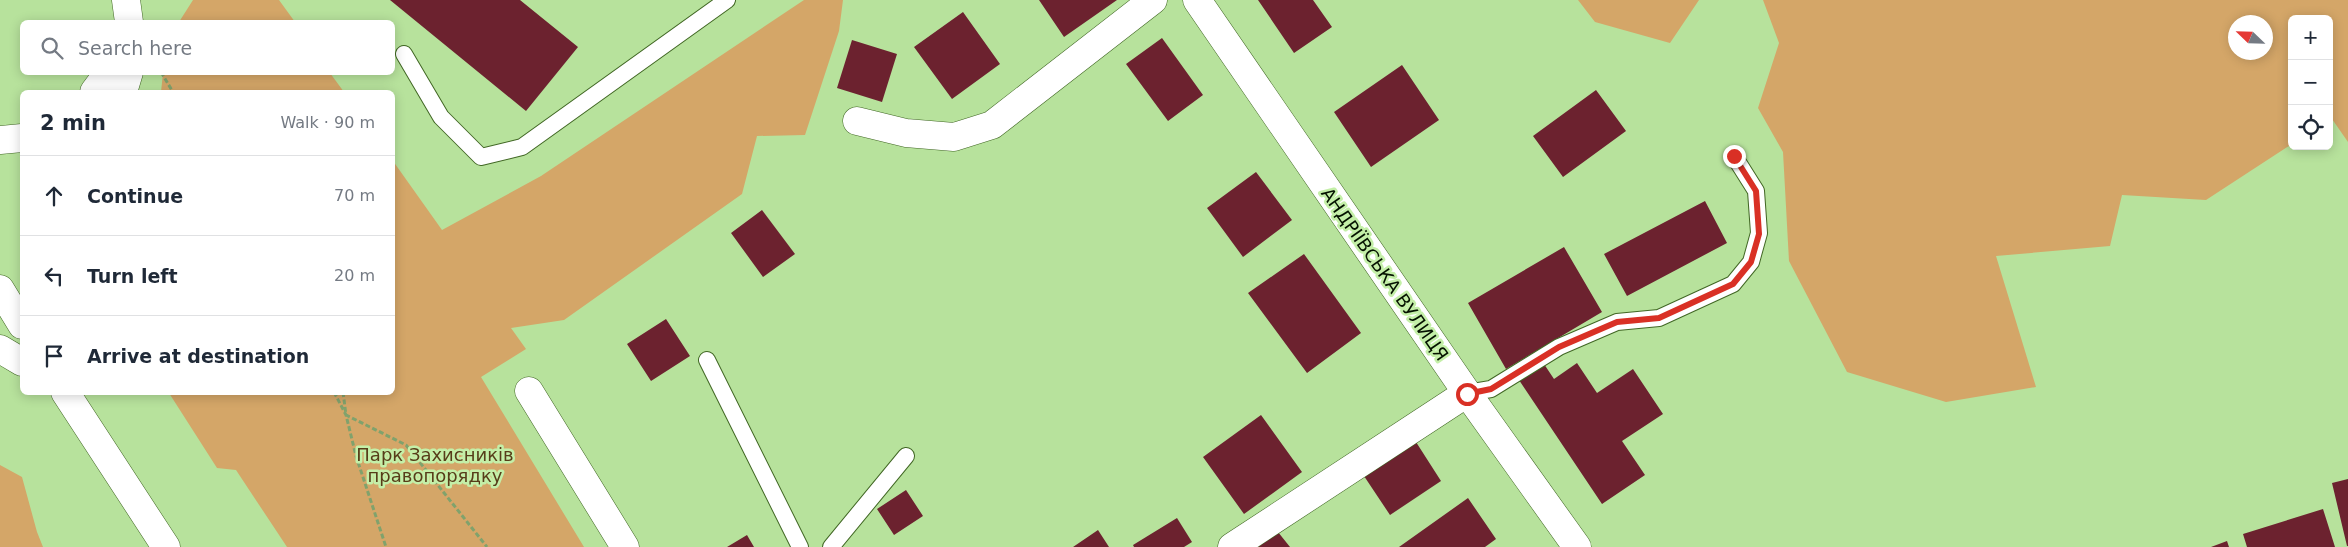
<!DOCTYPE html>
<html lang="en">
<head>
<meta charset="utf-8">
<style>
	:root { --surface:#fff; --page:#f6f6f7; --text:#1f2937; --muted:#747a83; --line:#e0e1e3 }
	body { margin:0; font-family:"DejaVu Sans",sans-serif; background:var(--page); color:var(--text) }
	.controls { position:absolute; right:15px; top:15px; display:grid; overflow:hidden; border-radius:8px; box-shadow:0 2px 12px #0003 }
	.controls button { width:45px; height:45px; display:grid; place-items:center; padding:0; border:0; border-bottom:1px solid var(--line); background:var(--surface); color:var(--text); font:25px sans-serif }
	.compass { position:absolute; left:2228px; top:15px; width:45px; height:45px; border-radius:50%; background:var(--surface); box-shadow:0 2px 12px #0003; rotate:293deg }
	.stop { position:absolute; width:15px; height:15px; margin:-11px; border:4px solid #d93025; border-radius:50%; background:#fff }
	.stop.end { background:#d93025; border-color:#fff; box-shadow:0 1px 5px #0008 }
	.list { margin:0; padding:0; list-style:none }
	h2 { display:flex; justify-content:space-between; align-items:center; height:65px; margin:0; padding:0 20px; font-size:21px }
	h2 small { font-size:16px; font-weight:400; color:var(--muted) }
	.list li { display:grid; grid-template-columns:32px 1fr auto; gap:15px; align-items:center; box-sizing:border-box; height:80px; padding:0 20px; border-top:1px solid var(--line) }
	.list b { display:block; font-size:19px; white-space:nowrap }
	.list em { font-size:16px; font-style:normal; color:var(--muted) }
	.icon { flex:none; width:28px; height:28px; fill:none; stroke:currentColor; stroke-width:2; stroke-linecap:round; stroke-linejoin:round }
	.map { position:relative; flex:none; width:2348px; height:547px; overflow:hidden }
	.search { position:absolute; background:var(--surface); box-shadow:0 2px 12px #0003; left:20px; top:20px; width:375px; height:55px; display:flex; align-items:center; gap:12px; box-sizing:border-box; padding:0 18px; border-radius:8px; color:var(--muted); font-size:19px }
	.panel { position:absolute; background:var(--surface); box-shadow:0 2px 12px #0003; left:20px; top:90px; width:375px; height:305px; border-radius:8px }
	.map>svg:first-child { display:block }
	.green { fill:#d4a668; fill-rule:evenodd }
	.building { fill:#6c222f }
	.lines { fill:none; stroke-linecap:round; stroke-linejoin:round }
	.service-casing { stroke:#416724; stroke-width:18 }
	.minor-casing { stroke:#416724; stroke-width:29 }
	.secondary-casing { stroke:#416724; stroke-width:29 }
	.path { stroke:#80a26c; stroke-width:3; stroke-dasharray:5 2.5; stroke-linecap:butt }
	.service { stroke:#fff; stroke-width:16 }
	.minor { stroke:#fff; stroke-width:28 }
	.secondary { stroke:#fff; stroke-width:28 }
	.route { stroke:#d93025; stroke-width:6 }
	.labels { text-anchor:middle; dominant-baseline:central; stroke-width:5; stroke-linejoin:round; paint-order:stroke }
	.street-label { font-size:18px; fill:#051200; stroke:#c4efa8 }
	.park-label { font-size:18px; fill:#573d19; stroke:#c4efa8 }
</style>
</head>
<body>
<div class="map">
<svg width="2348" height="547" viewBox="0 0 2348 547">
	<rect width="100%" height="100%" fill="#b7e29c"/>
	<!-- green -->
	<path class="green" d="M 193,0 L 279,0 L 295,22 L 179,22 Z
		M 804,0 L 843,0 L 839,31 L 805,135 L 757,136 L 742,194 L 564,320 L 511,328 L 526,349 L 481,377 L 584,547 L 287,547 L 236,470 L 217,468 L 169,393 L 392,392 L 393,161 L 442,230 L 541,176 Z
		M 1578,0 L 1699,0 L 1670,43 L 1595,22 Z
		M 1763,0 L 2348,0 L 2348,142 L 2332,119 L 2329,120 L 2329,19 L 2292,19 L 2292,144 L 2206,200 L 2122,195 L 2110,246 L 1996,256 L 2036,387 L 1946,402 L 1847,372 L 1789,261 L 1783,152 L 1758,108 L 1779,43 ZM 2236,22 L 2266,22 L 2266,52 L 2236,52 Z
		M 163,73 L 330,73 L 344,92 L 161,92 Z
		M 0,465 L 22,477 L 37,532 L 43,547 L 0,547 Z"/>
	<!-- building -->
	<path class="building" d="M 390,0 L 520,0 L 578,47 L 526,111 Z
		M 1039,0 L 1117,0 L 1064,37 Z
		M 1258,0 L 1313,0 L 1332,27 L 1294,53 Z
		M 963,12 L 1000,64 L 952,99 L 914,47 Z
		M 1162,38 L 1203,95 L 1168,121 L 1126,64 Z
		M 852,40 L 897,54 L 882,102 L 837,88 Z
		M 1402,65 L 1439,120 L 1371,167 L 1334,112 Z
		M 1596,90 L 1626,131 L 1563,177 L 1533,136 Z
		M 1256,172 L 1292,220 L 1243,257 L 1207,208 Z
		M 1705,201 L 1727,243 L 1627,296 L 1604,254 Z
		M 762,210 L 795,254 L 763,277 L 731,233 Z
		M 1564,247 L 1602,312 L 1506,369 L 1468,303 Z
		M 1304,254 L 1361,333 L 1307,373 L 1248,293 Z
		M 666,319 L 690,356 L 651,381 L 627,344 Z
		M 1577,363 L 1597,393 L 1633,369 L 1663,414 L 1622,441 L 1645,475 L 1602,504 L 1519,380 L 1544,364 L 1554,379 Z
		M 1261,415 L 1302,472 L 1244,514 L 1203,457 Z
		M 1416,442 L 1441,481 L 1390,515 L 1364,476 Z
		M 2348,479 L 2348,546 L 2347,546 L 2332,483 Z
		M 906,490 L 923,516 L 894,535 L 877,509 Z
		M 1468,498 L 1496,539 L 1485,547 L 1399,547 Z
		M 2323,509 L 2335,547 L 2247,547 L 2243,534 Z
		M 1177,518 L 1192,542 L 1184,547 L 1134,547 L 1133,545 Z
		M 1098,530 L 1109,547 L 1073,547 Z
		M 1278,532 L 1290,547 L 1258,547 Z
		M 747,535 L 754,547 L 727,547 Z
		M 2227,541 L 2229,547 L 2211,547 Z"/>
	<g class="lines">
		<!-- service casing -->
		<g class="service-casing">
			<path id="service" d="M 404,54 L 441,117 L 481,157 L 522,147 L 727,0
				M 707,360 L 800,547
				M 1467,393 L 1491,389 L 1559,347 L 1617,322 L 1659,318 L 1733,284 L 1751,262 L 1759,233 L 1756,191 L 1734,156
				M 831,547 L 906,456"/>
		</g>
		<!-- minor casing -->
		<g class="minor-casing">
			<path id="minor" d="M 1197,0 L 1467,393 L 1577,547
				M 857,121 L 906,133 L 954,137 L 992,125 L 1153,0
				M 529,391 L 625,547
				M 1232,547 L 1467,393"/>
		</g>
		<!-- secondary casing -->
		<g class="secondary-casing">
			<path id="secondary" d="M 126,0 L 129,22
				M 94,92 L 109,72
				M 123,92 L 129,72
				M 0,140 L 22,138
				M 0,289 L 22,325
				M 0,349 L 22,362
				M 65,392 L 166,547"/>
		</g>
		<!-- path -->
		<path class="path" d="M 161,72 L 173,92
			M 334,392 L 346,415 L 356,456 L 386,547
			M 343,392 L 346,415 L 406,445 L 487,547"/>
		<!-- service -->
		<use href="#service" class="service"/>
		<!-- minor -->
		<use href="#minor" class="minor"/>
		<!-- secondary -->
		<use href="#secondary" class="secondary"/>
	</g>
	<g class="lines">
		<!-- route -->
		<path class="route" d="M 1467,394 L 1491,389 L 1559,347 L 1617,322 L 1659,318 L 1733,284 L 1751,262 L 1759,234 L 1756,191 L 1734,156"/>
	</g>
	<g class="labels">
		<!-- street labels -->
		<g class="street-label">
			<text transform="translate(1385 274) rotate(55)">АНДРІЇВСЬКА ВУЛИЦЯ</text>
		</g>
		<!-- park labels -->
		<g class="park-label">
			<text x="435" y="454">Парк Захисників<tspan x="435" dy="21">правопорядку</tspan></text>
		</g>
	</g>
</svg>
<div class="controls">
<button>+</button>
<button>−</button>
<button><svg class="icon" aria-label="locate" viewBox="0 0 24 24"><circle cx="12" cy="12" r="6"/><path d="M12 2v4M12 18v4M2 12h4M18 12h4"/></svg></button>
</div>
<svg class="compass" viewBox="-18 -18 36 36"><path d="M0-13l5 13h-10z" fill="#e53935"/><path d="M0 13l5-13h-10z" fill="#747a83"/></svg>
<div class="stop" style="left:1467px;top:394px"></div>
<div class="stop end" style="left:1734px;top:156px"></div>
<div class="search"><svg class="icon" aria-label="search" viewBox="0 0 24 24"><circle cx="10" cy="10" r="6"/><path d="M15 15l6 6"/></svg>Search here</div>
<section class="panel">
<h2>2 min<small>Walk · 90 m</small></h2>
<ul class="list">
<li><svg class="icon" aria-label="ahead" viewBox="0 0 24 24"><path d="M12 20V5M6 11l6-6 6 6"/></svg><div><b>Continue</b></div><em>70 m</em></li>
<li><svg class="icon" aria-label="left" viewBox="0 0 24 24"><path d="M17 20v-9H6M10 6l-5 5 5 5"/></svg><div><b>Turn left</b></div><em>20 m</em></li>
<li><svg class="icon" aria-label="arrive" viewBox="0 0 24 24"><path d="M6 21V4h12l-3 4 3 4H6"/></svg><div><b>Arrive at destination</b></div></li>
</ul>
</section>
</div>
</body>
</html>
